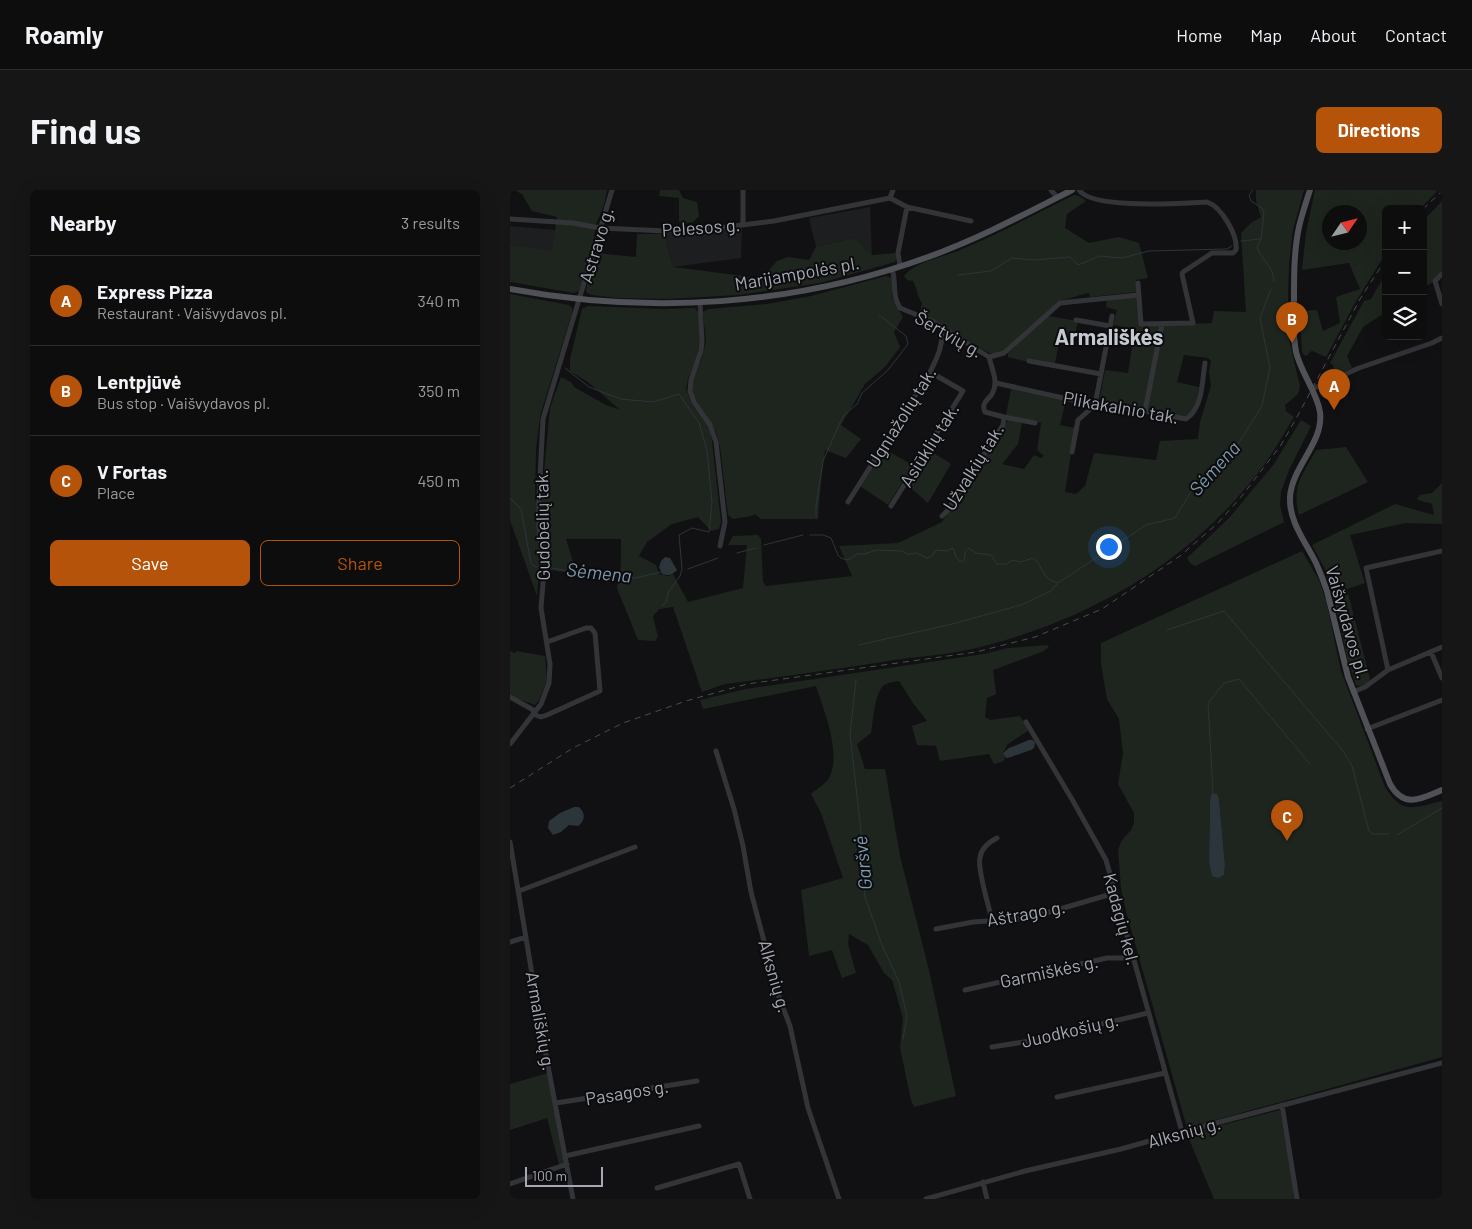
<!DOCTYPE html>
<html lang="en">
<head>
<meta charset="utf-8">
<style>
	:root { --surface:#0d0d0e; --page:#161617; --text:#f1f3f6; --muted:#9a9c9e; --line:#2d2d2e; --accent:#b45309 }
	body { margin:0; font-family:Barlow,sans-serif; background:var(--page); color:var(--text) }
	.controls { position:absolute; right:15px; top:15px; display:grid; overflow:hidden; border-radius:8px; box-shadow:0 5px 20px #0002 }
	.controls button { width:45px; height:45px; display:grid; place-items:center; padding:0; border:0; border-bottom:1px solid var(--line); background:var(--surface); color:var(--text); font:25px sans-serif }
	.compass { position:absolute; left:812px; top:15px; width:45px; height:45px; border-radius:50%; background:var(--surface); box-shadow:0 5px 20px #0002; rotate:55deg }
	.scale { position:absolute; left:15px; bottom:12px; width:78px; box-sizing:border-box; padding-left:5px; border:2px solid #a4a9b2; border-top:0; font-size:14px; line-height:18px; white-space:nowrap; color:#a4a9b2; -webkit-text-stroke:4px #0c0c0e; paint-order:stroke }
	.you { position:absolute; left:598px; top:356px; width:18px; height:18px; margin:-12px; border:4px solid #fff; border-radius:50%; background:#1a73e8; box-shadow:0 0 0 8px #1a73e833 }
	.badge { display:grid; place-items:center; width:32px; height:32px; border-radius:50%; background:var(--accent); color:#fff; font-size:16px; font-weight:700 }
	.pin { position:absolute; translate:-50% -41px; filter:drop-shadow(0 1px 2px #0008) }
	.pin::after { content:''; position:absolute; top:26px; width:18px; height:15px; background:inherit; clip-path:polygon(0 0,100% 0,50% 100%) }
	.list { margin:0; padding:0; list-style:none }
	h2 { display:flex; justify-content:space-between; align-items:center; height:65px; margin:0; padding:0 20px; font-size:21px }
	h2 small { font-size:16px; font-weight:400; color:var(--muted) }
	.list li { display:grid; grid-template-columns:32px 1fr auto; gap:15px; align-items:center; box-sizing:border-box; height:90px; padding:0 20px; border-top:1px solid var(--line) }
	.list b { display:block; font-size:19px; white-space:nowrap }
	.list p { margin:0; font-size:16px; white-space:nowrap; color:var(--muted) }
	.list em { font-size:16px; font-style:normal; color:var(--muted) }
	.actions { display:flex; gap:10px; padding:15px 20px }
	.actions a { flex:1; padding:11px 0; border:1px solid var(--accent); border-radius:8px; text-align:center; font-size:18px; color:var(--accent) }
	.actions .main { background:var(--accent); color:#fff }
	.icon { flex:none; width:28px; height:28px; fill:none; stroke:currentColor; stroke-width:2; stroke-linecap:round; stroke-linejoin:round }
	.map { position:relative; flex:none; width:932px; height:1009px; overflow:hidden; border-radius:8px }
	header { display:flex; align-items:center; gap:30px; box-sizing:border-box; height:70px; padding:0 25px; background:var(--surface); border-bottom:1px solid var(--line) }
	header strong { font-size:24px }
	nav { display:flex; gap:28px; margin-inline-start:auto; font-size:18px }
	.intro { display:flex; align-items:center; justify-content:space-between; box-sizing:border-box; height:120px; padding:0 30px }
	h1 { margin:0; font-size:35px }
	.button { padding:12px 22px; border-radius:8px; background:var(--accent); color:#fff; font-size:18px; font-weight:700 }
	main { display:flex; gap:30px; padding:0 30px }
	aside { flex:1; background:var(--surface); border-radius:8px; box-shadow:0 5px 20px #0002 }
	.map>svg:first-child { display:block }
	.built { fill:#1d1e20 }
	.green { fill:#1e251e; fill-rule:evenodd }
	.water { fill:#2c353a }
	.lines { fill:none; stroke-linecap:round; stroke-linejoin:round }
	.stream { stroke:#2c353a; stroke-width:1 }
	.minor { stroke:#333437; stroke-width:5 }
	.major { stroke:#4f5156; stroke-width:6 }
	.rail { stroke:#4a4c50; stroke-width:1; stroke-dasharray:6 5; stroke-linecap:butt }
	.labels { text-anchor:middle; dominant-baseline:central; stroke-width:4; stroke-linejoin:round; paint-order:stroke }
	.street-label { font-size:18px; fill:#a4a9b2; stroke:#0c0c0e }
	.water-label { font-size:19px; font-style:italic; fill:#7c9aac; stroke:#0c0c0e }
	.district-label { font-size:22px; font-weight:bold; fill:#c4c8cf; stroke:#0c0c0e }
</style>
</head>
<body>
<header>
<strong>Roamly</strong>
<nav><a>Home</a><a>Map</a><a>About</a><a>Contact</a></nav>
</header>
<div class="intro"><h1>Find us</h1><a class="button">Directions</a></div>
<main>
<aside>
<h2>Nearby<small>3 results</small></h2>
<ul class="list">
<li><span class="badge">A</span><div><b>Express Pizza</b><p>Restaurant · Vaišvydavos pl.</p></div><em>340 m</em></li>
<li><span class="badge">B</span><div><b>Lentpjūvė</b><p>Bus stop · Vaišvydavos pl.</p></div><em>350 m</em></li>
<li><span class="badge">C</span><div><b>V Fortas</b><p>Place</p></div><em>450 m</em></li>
</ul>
<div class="actions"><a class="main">Save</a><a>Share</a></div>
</aside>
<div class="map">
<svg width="932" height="1009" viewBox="0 0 932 1009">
	<rect width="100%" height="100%" fill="#111113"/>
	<!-- built -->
	<path class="built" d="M 360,17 L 362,65 L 344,48 L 306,57 L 299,28 Z
		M 0,36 L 46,40 L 42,62 L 0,55 Z
		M 232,38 L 231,68 L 163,77 L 154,44 Z"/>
	<!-- green -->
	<path class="green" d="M 4,0 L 97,0 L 94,15 L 86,34 L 84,48 L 69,101 L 64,103 L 0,92 L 0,55 L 42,61 L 47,27 L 22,21 L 12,4 Z
		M 150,0 L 169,0 L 173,8 L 187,12 L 189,26 L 183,32 L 171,34 L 169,31 L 169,8 L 149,6 Z
		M 746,0 L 794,0 L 783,40 L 779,75 L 778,104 L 778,141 L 781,158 L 790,196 L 788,204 L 775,215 L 776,221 L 784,227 C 774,243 765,260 754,275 C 684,369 586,427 474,456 C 445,464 413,466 384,470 C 328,479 271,487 215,494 L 192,502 L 163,417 L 149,419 L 143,426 L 148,447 L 145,451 L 128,450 L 107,398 L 111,376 L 111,349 L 56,349 L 67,384 L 40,380 L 29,381 L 27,406 L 0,330 L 0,104 L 59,115 L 62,118 L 62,123 L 30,226 L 26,259 L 25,310 L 31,314 L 40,218 L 51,187 L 62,193 L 64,197 L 96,215 L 110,220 L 78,192 L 60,181 L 60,169 L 72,119 L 78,116 L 153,119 L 185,118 L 188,122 L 190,148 L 187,168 L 178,189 L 176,199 L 182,214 L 196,233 L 201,243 L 211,332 L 209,339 L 201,341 L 188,327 L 162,334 L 137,352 L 129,366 L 146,375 L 149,384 L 158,386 L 163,384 L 178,412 L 233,398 L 237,355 L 218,355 L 223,346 L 248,345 L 251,349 L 253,392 L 256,396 L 342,386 L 329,356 L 388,353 L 432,332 L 494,238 L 498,229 L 512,233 L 508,254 L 492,274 L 514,279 L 524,265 L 531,268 L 534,266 L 527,260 L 531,233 L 496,225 L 501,199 L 556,210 L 550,235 L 565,238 L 555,302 L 566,304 L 575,296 L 584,263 L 646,270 L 650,251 L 688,249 L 690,232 L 701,196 L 699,182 L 701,171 L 698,168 L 674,165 L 667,192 L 689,197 C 687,209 686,220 676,227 L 589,213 L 595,180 L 618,183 L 625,139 L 603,135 L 607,120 L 596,117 L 597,109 L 627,106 L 631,136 L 702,133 L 704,121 L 736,122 L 731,43 L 741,33 L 751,27 L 746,11 Z
		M 805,0 L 928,0 L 910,19 L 876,19 L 876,63 L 845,113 L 816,167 L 802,161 L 800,162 L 797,166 L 794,165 L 792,162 L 790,121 L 807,120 L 813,141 L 830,133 L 826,107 L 850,99 L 839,73 L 792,80 L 796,42 ZM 819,22 L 849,22 L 849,52 L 819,52 Z
		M 564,5 L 569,6 L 576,11 L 557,24 L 555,38 L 579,53 L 609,47 L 629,53 L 638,88 L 626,90 L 626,102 L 580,107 L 579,103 C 568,105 561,109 551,110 L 494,161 L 486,164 L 479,163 L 410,123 L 412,113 C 406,104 408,100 403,91 L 397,90 L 394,86 C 405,72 434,67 450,60 C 488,44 526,24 564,5 Z
		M 932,11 L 932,82 L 923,92 L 913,98 L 913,31 Z
		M 127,44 L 154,44 L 163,77 L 234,86 L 249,91 L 267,71 L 278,67 L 299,70 L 306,57 L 344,48 L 362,65 L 386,63 L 386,70 L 385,72 L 310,93 L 228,105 L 158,109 L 107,108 L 81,105 L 77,103 L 76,100 L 85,63 L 126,67 Z
		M 876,83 L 876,122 L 853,137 L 837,166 L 842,178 L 826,186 L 823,175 L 820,173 L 854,111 L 861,109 Z
		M 376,86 L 382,88 L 382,107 L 393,127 L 384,142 L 390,157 L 375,177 L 355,194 L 331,235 L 351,249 L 336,268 L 315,260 L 311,291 L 308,329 L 251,329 L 245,324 L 241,326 L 223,329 L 218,325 L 210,257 L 206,242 L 184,207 L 182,197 L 183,189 L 192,168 L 196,151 L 193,122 L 198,119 L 257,114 L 301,106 Z
		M 538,126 L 568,131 L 563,155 L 549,152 L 544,178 L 498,167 L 498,163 Z
		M 791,230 L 801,236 L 779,280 L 771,302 L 770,315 L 774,332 L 685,376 L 680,373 L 677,368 L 720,327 L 764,274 Z
		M 836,257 L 858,292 L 789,325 C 781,296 793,284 806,260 Z
		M 374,259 L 403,275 L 378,315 L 350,296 Z
		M 419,260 L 441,274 L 418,313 L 396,294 Z
		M 932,293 L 932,334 L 896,333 L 840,345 L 855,393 L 837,399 L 860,489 C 857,494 852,497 846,495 L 837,467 L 823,404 L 815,379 L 802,355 L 885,314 L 924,325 L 922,314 C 917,311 912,313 907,309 L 910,305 L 922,303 Z
		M 792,361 L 809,390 L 816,410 L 831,481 L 875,597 C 893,626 904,617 932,611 L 932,867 L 677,938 L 616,721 L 611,698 L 608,660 L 612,650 L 621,640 L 624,633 L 624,623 L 608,594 L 613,563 L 609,529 L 597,509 L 591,474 L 591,453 ZM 701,604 L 709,609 L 715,675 L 714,685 L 699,671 L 700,610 Z
		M 537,455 L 539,457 L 534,461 L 483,480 L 486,504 L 477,508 L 475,527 L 480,530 L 510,526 L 519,540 L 498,554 L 493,563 L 495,566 L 494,571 L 484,574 L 479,564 L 430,571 L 426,556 L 407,555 L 402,536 L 417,531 L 403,513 L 389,491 C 383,492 378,492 373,496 C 365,503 363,531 361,543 L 347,554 L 355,579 L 375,579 L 390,666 L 419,780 L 446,906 L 404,917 L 401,910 L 390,858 L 393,828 L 382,790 L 374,783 L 358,755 L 339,744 L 338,754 L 346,783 L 332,788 L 322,760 L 299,766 L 291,700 L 333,688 L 311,623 L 301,604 C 306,599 316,594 319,588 C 332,564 314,521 306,496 L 193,519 L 190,510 L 236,499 L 474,464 L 498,458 Z
		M 0,461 L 5,463 L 6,461 L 35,466 L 37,491 L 29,510 L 25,515 L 0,506 Z
		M 38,883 L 54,973 L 49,974 L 37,928 L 0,940 L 0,894 Z
		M 770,920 L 783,995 L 784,1009 L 704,1009 L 677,944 Z"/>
	<!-- water -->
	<path class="water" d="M 155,367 L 160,368 L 167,380 C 162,385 159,386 152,384 L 149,377 L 151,371 Z
		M 519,550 L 523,550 L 525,553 L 524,558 L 521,560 L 501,567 L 496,568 L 493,563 L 499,558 Z
		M 703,603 L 707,604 L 709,609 L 715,675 L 714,685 L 708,688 L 702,686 L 699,671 L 700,610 L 701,604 Z
		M 64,617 L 69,617 C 76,623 75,631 68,636 L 59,635 L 51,642 L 43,645 L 38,638 L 39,631 L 50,623 Z"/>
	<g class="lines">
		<!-- stream -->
		<path class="stream" d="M 743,0 L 739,5 L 741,11 L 752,18 L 754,23 L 751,49 L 747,57 C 752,71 763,75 764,91
			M 731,51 L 750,49
			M 448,85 L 481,81 L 502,68 L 524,70 L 560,67 L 568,75 L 590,66 L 612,68 L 639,61 L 717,59 L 722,56
			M 55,178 L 79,197 L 111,209 L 143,212 L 169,204 L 189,233 L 197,260 L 202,313 L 199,342 L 182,338 L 169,345 L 172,379 L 170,386 L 159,401 L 156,412 L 152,416
			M 0,308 L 11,319 L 21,373 L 24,376 L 27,377
			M 306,327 L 306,316 L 313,271 L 333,226 L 347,214 L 352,203 L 378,180 L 398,154 L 396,146 L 369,125
			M 300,345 L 313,345 L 321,348 L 328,365 L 331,368 L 336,370 L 340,369 L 347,364 L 355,364 L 366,360 L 392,361 L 397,364 L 407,363 L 417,368 L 422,366 L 426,360 L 437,361 L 443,358 L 446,367 L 451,372 L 454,370 C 455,366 454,360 459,358 L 466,363 L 481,365 L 487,374 L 496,374 L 503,370 L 511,372 L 523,368 C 531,372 531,384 539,389 C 542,391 545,392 548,393 L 636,335 L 665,328 L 685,295 L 721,265 L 752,216 L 760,178 L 750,128 L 761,99
			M 254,355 L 293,345
			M 227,363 L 246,358
			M 37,377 L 68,383 L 126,388 L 151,382
			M 178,379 L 208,368
			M 657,440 L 714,421 L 833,561 L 842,576 L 859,641 L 863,644 L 879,644
			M 349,455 L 442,434 L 511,415 L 541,401 L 547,394
			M 346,490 L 340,544 L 351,641 L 355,707 L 372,755 L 389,792 L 397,826 L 393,849
			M 703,603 L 698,513 L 714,493 L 729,489 L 800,574
			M 887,645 L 932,618"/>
		<!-- minor -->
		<path class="minor" d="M 233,0 L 233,35
			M 383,0 L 380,8 L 397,17 L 461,31
			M 541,0 L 547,7
			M 569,0 C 582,20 673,13 697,12 C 712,17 728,46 726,60 L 723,63 L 702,63 L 673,82 L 672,84 L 683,133 L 631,134 L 628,93
			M 0,29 L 63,33 L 90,38 L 156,41 L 216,37 L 264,31 L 380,8
			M 390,76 L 388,63 L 397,17
			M 382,79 C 387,94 381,103 390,118 L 422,131 L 479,167 L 494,163 L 550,113 L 628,105
			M 932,84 L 925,91 L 932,114
			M 190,113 L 192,151 L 191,161 L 181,190 L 180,201 L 184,212 L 200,235 L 206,252 L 215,332 L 210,356
			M 566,130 L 600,136
			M 479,167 C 482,180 489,192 482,204 C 477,211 471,213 475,222 L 494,227 L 525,233
			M 519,171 L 591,184
			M 486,193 L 585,215 L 635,221 L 676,229 C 693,218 692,191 695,173
			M 802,199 L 849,178 L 922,153 L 932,148
			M 635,221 L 652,134
			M 562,262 L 568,230 L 585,215 L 602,126
			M 338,312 L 420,182 C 428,166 433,156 432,138
			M 381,316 L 453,201 L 420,182
			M 432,326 L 437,321 L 493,235 L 494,227
			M 921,462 L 932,488
			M 878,480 L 856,378 L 932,361
			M 843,502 L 855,497 L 878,480 L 932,457
			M 0,507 L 25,521
			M 23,524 L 31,527 L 37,525 L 90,501 L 85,443 L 81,438 L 76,438 L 37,452
			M 516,532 L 563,611 L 596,670 L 672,942
			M 857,539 L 932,510
			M 0,554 L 31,514 L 39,493 L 40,474 L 31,418 L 34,381 L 29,337 L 29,307 L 33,229 L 102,0
			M 206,561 L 224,619 L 233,656 L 241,702 L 268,804 L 280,836 L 298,918 L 329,1009
			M 0,652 L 32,844 L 63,1009
			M 9,701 L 125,657
			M 482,730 C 479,717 467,679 470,668 C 471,658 479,652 487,648
			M 426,739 L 463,732 L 508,729 L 536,723 L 605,703
			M 0,752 L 16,747
			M 455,800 L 597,768 L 623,768
			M 482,857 L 520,851 L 638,823
			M 547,907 L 655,883
			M 46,913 L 187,891
			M 772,915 L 787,1009
			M 55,966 L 189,936
			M 473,992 L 477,1009
			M 0,994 L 57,974
			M 147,998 L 229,974 L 240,1009
			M 416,1009 L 515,981 L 611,959 L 672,942 L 932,873"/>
		<!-- major -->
		<path class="major" d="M 800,0 C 796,12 792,24 789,37 C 784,60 784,85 784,109 C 783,126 783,145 786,162 C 791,183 807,202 810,222 C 814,253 782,276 780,307 C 779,332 795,351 806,373 C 810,382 814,392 817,401 L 838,487 L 880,594 C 894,619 911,609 932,600
			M 0,99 C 139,125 284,116 418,67 C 468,49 515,24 562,0"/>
		<!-- rail -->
		<path class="rail" d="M 913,19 L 932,1
			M 0,598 L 63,558 L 113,533 L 176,511 L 237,494 L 466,462 L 525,447 L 592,419 L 670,366 L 708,333 L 731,307 L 771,255 L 787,227 L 850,109 L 876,69"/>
	</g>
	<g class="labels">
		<!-- street labels -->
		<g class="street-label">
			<text transform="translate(191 37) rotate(-4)">Pelesos g.</text>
			<text transform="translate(86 55) rotate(-73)">Astravo g.</text>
			<text transform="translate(287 83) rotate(-10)">Marijampolės pl.</text>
			<text transform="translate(439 144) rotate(30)">Šertvių g.</text>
			<text transform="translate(611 217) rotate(10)">Plikakalnio tak.</text>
			<text transform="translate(391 227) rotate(-58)">Ugniažolių tak.</text>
			<text transform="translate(419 255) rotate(-58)">Asiūklių tak.</text>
			<text transform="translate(463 277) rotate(-58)">Užvalkių tak.</text>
			<text transform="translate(32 335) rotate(-91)">Gudobelių tak.</text>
			<text transform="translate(838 432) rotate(74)">Vaišvydavos pl.</text>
			<text transform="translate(516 723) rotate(-10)">Aštrago g.</text>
			<text transform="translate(612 729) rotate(75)">Kadagių kel.</text>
			<text transform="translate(539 781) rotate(-12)">Garmiškės g.</text>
			<text transform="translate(265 786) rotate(74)">Alksnių g.</text>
			<text transform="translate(31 831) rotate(80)">Armališkių g.</text>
			<text transform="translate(560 840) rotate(-13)">Juodkošių g.</text>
			<text transform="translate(117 902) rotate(-9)">Pasagos g.</text>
			<text transform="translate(674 942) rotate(-15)">Alksnių g.</text>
		</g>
		<!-- water labels -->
		<g class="water-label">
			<text transform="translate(704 278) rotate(-48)">Sėmena</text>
			<text transform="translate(89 382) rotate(6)">Sėmena</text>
			<text transform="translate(352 673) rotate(-96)">Garšvė</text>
		</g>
		<!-- district labels -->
		<g class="district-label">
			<text x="599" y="146">Armališkės</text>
		</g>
	</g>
</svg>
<div class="controls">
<button>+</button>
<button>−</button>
<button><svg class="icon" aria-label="layers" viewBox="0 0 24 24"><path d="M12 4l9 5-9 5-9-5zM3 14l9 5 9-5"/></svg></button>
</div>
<svg class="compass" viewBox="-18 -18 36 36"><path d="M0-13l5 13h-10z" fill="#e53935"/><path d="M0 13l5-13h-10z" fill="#9a9c9e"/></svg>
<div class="scale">100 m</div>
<div class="you"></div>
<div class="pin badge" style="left:824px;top:220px">A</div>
<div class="pin badge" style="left:782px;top:153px">B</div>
<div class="pin badge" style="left:777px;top:651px">C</div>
</div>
</main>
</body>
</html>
